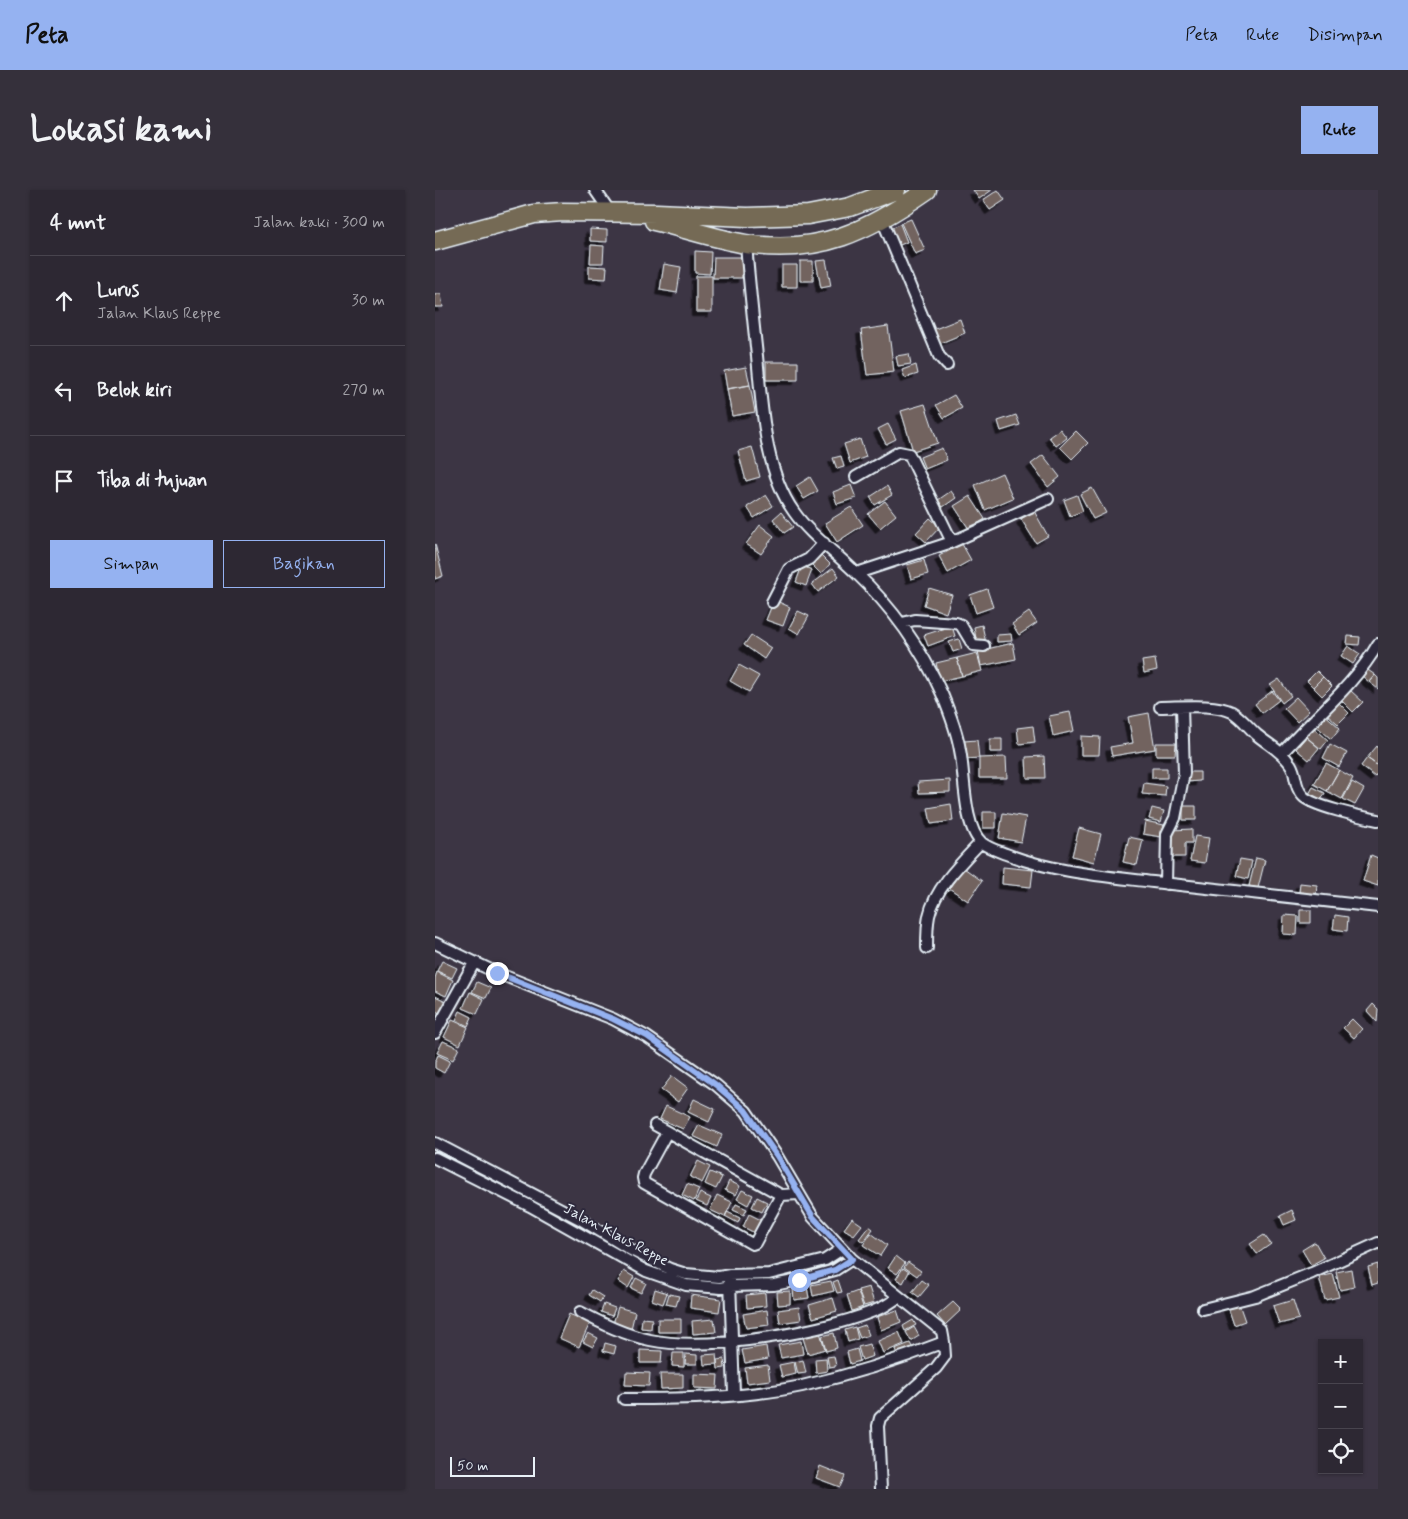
<!DOCTYPE html>
<html lang="id">
<head>
<meta charset="utf-8">
<style>
	:root { --surface:#2d2833; --page:#35303b; --text:#f1f3f6; --muted:#a7a6ac; --line:#48444e; --accent:#95b2f1 }
	body { margin:0; font-family:Mynerve,sans-serif; background:var(--page); color:var(--text) }
	.controls { position:absolute; right:15px; bottom:15px; display:grid; overflow:hidden; border-radius:0px; box-shadow:0 1px 4px #0004 }
	.controls button { width:45px; height:45px; display:grid; place-items:center; padding:0; border:0; border-bottom:1px solid var(--line); background:var(--surface); color:var(--text); font:25px sans-serif }
	.scale { position:absolute; left:15px; bottom:12px; width:85px; box-sizing:border-box; padding-left:5px; border:2px solid #e8f1f8; border-top:0; font-size:14px; line-height:18px; white-space:nowrap; color:#e8f1f8; -webkit-text-stroke:4px #2f2a3d; paint-order:stroke }
	.stop { position:absolute; width:15px; height:15px; margin:-11px; border:4px solid #95b2f1; border-radius:50%; background:#fff }
	.stop.end { background:#95b2f1; border-color:#fff; box-shadow:0 1px 5px #0008 }
	.list { margin:0; padding:0; list-style:none }
	h2 { display:flex; justify-content:space-between; align-items:center; height:65px; margin:0; padding:0 20px; font-size:21px }
	h2 small { font-size:16px; font-weight:400; color:var(--muted) }
	.list li { display:grid; grid-template-columns:32px 1fr auto; gap:15px; align-items:center; box-sizing:border-box; height:90px; padding:0 20px; border-top:1px solid var(--line) }
	.list b { display:block; font-size:19px; white-space:nowrap }
	.list p { margin:0; font-size:16px; white-space:nowrap; color:var(--muted) }
	.list em { font-size:16px; font-style:normal; color:var(--muted) }
	.actions { display:flex; gap:10px; padding:15px 20px }
	.actions a { flex:1; padding:11px 0; border:1px solid var(--accent); border-radius:0px; text-align:center; font-size:18px; color:var(--accent) }
	.actions .main { background:var(--accent); color:#111 }
	.icon { flex:none; width:28px; height:28px; fill:none; stroke:currentColor; stroke-width:2; stroke-linecap:round; stroke-linejoin:round }
	.map { position:relative; flex:none; width:943px; height:1299px; overflow:hidden; border-radius:0px }
	header { display:flex; align-items:center; gap:30px; box-sizing:border-box; height:70px; padding:0 25px; background:var(--accent); color:#111 }
	header strong { font-size:24px }
	nav { display:flex; gap:28px; margin-inline-start:auto; font-size:18px }
	.intro { display:flex; align-items:center; justify-content:space-between; box-sizing:border-box; height:120px; padding:0 30px }
	h1 { margin:0; font-size:35px }
	.button { padding:12px 22px; border-radius:0px; background:var(--accent); color:#111; font-size:18px; font-weight:700 }
	main { display:flex; gap:30px; padding:0 30px }
	aside { flex:1; background:var(--surface); border-radius:0px; box-shadow:0 1px 4px #0004 }
	.map>svg:first-child { display:block }
	.building { fill:#72635f; stroke:#e8f1f8; filter:url(#shadow) }
	.lines { fill:none; stroke-linecap:round; stroke-linejoin:round }
	.street-casing { stroke:#e8f1f8; stroke-width:14 }
	.highway-casing { stroke:#e8f1f8; stroke-width:21 }
	.street { stroke:#2f2a3d; stroke-width:10 }
	.highway { stroke:#746b55; stroke-width:18 }
	.route { stroke:#95b2f1; stroke-width:6 }
	.labels { text-anchor:middle; dominant-baseline:central; stroke-width:4; stroke-linejoin:round; paint-order:stroke }
	.street-label { font-size:15px; fill:#e8f1f8; stroke:#2f2a3d }
</style>
</head>
<body>
<header>
<strong>Peta</strong>
<nav><a>Peta</a><a>Rute</a><a>Disimpan</a></nav>
</header>
<div class="intro"><h1>Lokasi kami</h1><a class="button">Rute</a></div>
<main>
<aside>
<h2>4 mnt<small>Jalan kaki · 300 m</small></h2>
<ul class="list">
<li><svg class="icon" aria-label="ahead" viewBox="0 0 24 24"><path d="M12 20V5M6 11l6-6 6 6"/></svg><div><b>Lurus</b><p>Jalan Klaus Reppe</p></div><em>30 m</em></li>
<li><svg class="icon" aria-label="left" viewBox="0 0 24 24"><path d="M17 20v-9H6M10 6l-5 5 5 5"/></svg><div><b>Belok kiri</b></div><em>270 m</em></li>
<li><svg class="icon" aria-label="arrive" viewBox="0 0 24 24"><path d="M6 21V4h12l-3 4 3 4H6"/></svg><div><b>Tiba di tujuan</b></div></li>
</ul>
<div class="actions"><a class="main">Simpan</a><a>Bagikan</a></div>
</aside>
<div class="map">
<svg width="943" height="1299" viewBox="0 0 943 1299">
	<defs>
		<filter id="shadow"><feDropShadow dx="-4.5" dy="4.5" stdDeviation="0" flood-color="#0009"/></filter>
	</defs>
	<rect width="100%" height="100%" fill="#3c3544"/>
	<filter id="ink" filterUnits="userSpaceOnUse"><feTurbulence type="fractalNoise" baseFrequency=".02" numOctaves="2"/><feDisplacementMap in="SourceGraphic" scale="10" xChannelSelector="R" yChannelSelector="G"/><feConvolveMatrix kernelMatrix="1 2 1 2 8 2 1 2 1" color-interpolation-filters="sRGB"/></filter>
	<g filter="url(#ink)">
		<!-- building -->
		<path class="building" d="M 538,0 L 557,0 L 544,9 Z
			M 563,0 L 570,10 L 555,20 L 548,10 Z
			M 476,29 L 490,60 L 480,64 L 466,33 Z
			M 465,34 L 472,52 L 460,57 L 453,39 Z
			M 155,39 L 172,40 L 172,52 L 155,51 Z
			M 156,55 L 169,56 L 168,73 L 155,73 Z
			M 260,61 L 276,62 L 275,84 L 260,83 Z
			M 279,67 L 308,67 L 307,88 L 278,88 Z
			M 391,70 L 396,96 L 386,98 L 381,71 Z
			M 365,71 L 378,71 L 378,91 L 365,91 Z
			M 229,74 L 246,77 L 242,103 L 225,100 Z
			M 347,75 L 362,75 L 362,97 L 347,97 Z
			M 154,76 L 172,77 L 171,89 L 154,88 Z
			M 261,86 L 277,86 L 277,122 L 261,122 Z
			M 0,104 L 6,104 L 8,117 L 0,117 Z
			M 525,129 L 530,143 L 501,155 L 495,141 Z
			M 453,136 L 459,182 L 432,185 L 426,140 Z
			M 474,164 L 476,174 L 463,176 L 461,166 Z
			M 331,172 L 363,172 L 363,190 L 331,190 Z
			M 481,175 L 483,184 L 470,188 L 467,180 Z
			M 311,177 L 315,195 L 292,199 L 289,181 Z
			M 315,195 L 320,222 L 297,226 L 292,199 Z
			M 519,205 L 527,218 L 509,228 L 501,215 Z
			M 490,214 L 503,253 L 478,261 L 466,221 Z
			M 581,225 L 585,235 L 566,241 L 563,231 Z
			M 453,234 L 461,249 L 451,254 L 443,239 Z
			M 625,239 L 632,248 L 621,256 L 614,247 Z
			M 641,241 L 653,253 L 637,269 L 625,257 Z
			M 425,249 L 431,267 L 415,273 L 409,254 Z
			M 317,257 L 325,287 L 311,291 L 303,261 Z
			M 507,258 L 512,270 L 490,279 L 485,267 Z
			M 608,265 L 625,287 L 613,297 L 596,274 Z
			M 406,266 L 409,277 L 402,279 L 398,268 Z
			M 567,283 L 578,308 L 550,320 L 540,295 Z
			M 375,287 L 383,301 L 369,309 L 361,296 Z
			M 416,295 L 421,308 L 402,314 L 398,302 Z
			M 452,296 L 457,305 L 440,315 L 435,307 Z
			M 657,298 L 671,323 L 658,329 L 645,304 Z
			M 516,301 L 521,308 L 508,317 L 503,310 Z
			M 331,305 L 338,316 L 319,328 L 312,317 Z
			M 642,305 L 648,321 L 635,326 L 629,310 Z
			M 535,306 L 550,329 L 534,339 L 519,316 Z
			M 450,311 L 461,325 L 445,338 L 433,324 Z
			M 416,317 L 428,335 L 402,352 L 390,333 Z
			M 599,321 L 613,346 L 601,353 L 586,329 Z
			M 346,322 L 358,337 L 349,343 L 338,329 Z
			M 495,328 L 505,337 L 491,352 L 481,343 Z
			M 325,335 L 339,346 L 326,364 L 311,354 Z
			M 0,354 L 8,386 L 0,389 Z
			M 527,354 L 536,370 L 513,383 L 504,366 Z
			M 385,364 L 395,374 L 386,384 L 375,373 Z
			M 489,370 L 493,384 L 476,389 L 472,375 Z
			M 367,376 L 377,380 L 371,396 L 361,392 Z
			M 398,378 L 404,386 L 383,402 L 377,394 Z
			M 494,398 L 517,405 L 511,423 L 489,415 Z
			M 552,399 L 558,417 L 541,423 L 535,405 Z
			M 339,410 L 355,417 L 348,436 L 331,430 Z
			M 363,421 L 374,426 L 364,444 L 354,438 Z
			M 594,422 L 602,433 L 584,445 L 577,434 Z
			M 547,435 L 551,453 L 542,455 L 539,437 Z
			M 517,436 L 520,446 L 493,456 L 489,445 Z
			M 576,444 L 577,451 L 562,452 L 562,445 Z
			M 316,445 L 336,458 L 329,469 L 309,455 Z
			M 913,446 L 925,447 L 924,455 L 912,454 Z
			M 524,449 L 527,459 L 518,462 L 514,452 Z
			M 578,453 L 581,469 L 546,476 L 543,461 Z
			M 913,456 L 925,464 L 918,474 L 906,466 Z
			M 542,463 L 547,481 L 527,486 L 522,468 Z
			M 522,468 L 527,486 L 505,491 L 501,473 Z
			M 720,469 L 722,480 L 709,483 L 707,471 Z
			M 304,475 L 324,486 L 314,502 L 295,491 Z
			M 930,478 L 940,485 L 934,492 L 925,484 Z
			M 882,481 L 888,487 L 878,497 L 872,491 Z
			M 940,485 L 943,488 L 943,499 L 934,492 Z
			M 888,487 L 897,496 L 887,506 L 878,497 Z
			M 844,489 L 856,506 L 847,513 L 835,495 Z
			M 915,500 L 928,512 L 918,522 L 905,509 Z
			M 837,501 L 844,510 L 827,523 L 820,514 Z
			M 861,507 L 874,521 L 862,532 L 849,518 Z
			M 903,512 L 914,523 L 903,534 L 891,523 Z
			M 635,522 L 639,541 L 618,546 L 614,526 Z
			M 887,522 L 905,538 L 896,549 L 877,532 Z
			M 714,523 L 720,559 L 677,566 L 675,557 L 698,553 L 693,527 Z
			M 598,536 L 600,552 L 584,554 L 582,538 Z
			M 877,536 L 893,550 L 886,559 L 869,545 Z
			M 646,546 L 665,547 L 664,565 L 646,565 Z
			M 871,547 L 884,558 L 874,570 L 861,559 Z
			M 555,549 L 567,549 L 567,562 L 555,562 Z
			M 542,550 L 544,568 L 531,569 L 529,551 Z
			M 721,553 L 741,553 L 740,565 L 721,565 Z
			M 895,554 L 912,563 L 904,577 L 888,568 Z
			M 942,556 L 943,557 L 943,576 L 932,568 Z
			M 609,566 L 610,588 L 592,588 L 591,567 Z
			M 571,567 L 572,588 L 544,588 L 544,568 Z
			M 932,568 L 943,576 L 943,583 L 940,587 L 926,576 Z
			M 891,573 L 904,580 L 892,601 L 879,594 Z
			M 717,578 L 732,578 L 732,588 L 717,588 Z
			M 904,580 L 918,588 L 907,609 L 892,601 Z
			M 751,582 L 765,582 L 765,591 L 751,592 Z
			M 515,590 L 515,602 L 484,603 L 483,592 Z
			M 917,592 L 929,599 L 920,615 L 908,609 Z
			M 709,593 L 731,596 L 730,606 L 707,604 Z
			M 878,597 L 890,603 L 886,610 L 874,604 Z
			M 516,614 L 518,631 L 496,634 L 493,618 Z
			M 748,616 L 761,616 L 761,630 L 748,630 Z
			M 717,618 L 729,621 L 726,632 L 714,629 Z
			M 548,622 L 561,622 L 561,638 L 548,638 Z
			M 568,623 L 591,627 L 586,652 L 564,648 Z
			M 710,631 L 729,635 L 726,647 L 708,644 Z
			M 644,638 L 666,644 L 659,672 L 637,666 Z
			M 757,639 L 757,653 L 750,653 L 750,667 L 737,667 L 737,640 Z
			M 760,646 L 774,648 L 770,673 L 755,671 Z
			M 694,647 L 708,650 L 702,675 L 688,672 Z
			M 936,665 L 943,668 L 943,696 L 928,691 Z
			M 821,668 L 830,670 L 823,698 L 814,696 Z
			M 805,669 L 817,671 L 813,689 L 801,686 Z
			M 568,677 L 598,680 L 596,697 L 567,694 Z
			M 529,678 L 547,691 L 533,711 L 514,698 Z
			M 865,693 L 882,695 L 881,706 L 864,703 Z
			M 865,720 L 876,720 L 876,733 L 865,733 Z
			M 849,725 L 863,726 L 862,745 L 848,744 Z
			M 900,725 L 913,727 L 912,741 L 898,739 Z
			M 7,771 L 22,778 L 17,788 L 2,781 Z
			M 2,782 L 18,790 L 11,806 L 0,801 L 0,788 Z
			M 42,792 L 56,798 L 51,808 L 37,802 Z
			M 35,802 L 49,809 L 42,824 L 28,818 Z
			M 0,806 L 11,811 L 5,823 L 0,821 Z
			M 938,814 L 943,819 L 942,832 L 932,821 Z
			M 25,821 L 37,827 L 33,836 L 21,830 Z
			M 917,829 L 927,839 L 919,848 L 908,838 Z
			M 17,830 L 33,837 L 25,855 L 9,847 Z
			M 8,851 L 24,858 L 18,870 L 2,863 Z
			M 3,865 L 15,871 L 9,883 L 0,878 L 0,872 Z
			M 237,886 L 253,898 L 243,912 L 226,900 Z
			M 259,909 L 280,919 L 274,932 L 253,922 Z
			M 231,916 L 255,927 L 248,939 L 225,929 Z
			M 264,935 L 287,945 L 282,957 L 258,946 Z
			M 263,971 L 275,977 L 267,993 L 255,987 Z
			M 275,982 L 287,987 L 281,999 L 270,994 Z
			M 294,991 L 305,996 L 301,1005 L 290,1000 Z
			M 252,994 L 264,999 L 259,1011 L 247,1005 Z
			M 307,1000 L 318,1005 L 313,1015 L 302,1009 Z
			M 265,1003 L 276,1008 L 272,1016 L 261,1011 Z
			M 282,1005 L 297,1012 L 290,1027 L 275,1020 Z
			M 322,1007 L 332,1012 L 327,1022 L 317,1017 Z
			M 301,1014 L 312,1019 L 309,1025 L 298,1020 Z
			M 857,1020 L 861,1030 L 849,1035 L 845,1026 Z
			M 292,1022 L 305,1028 L 303,1033 L 290,1026 Z
			M 314,1024 L 326,1030 L 320,1043 L 308,1037 Z
			M 417,1028 L 427,1035 L 419,1045 L 409,1039 Z
			M 434,1036 L 438,1039 L 428,1052 L 424,1049 Z
			M 436,1043 L 452,1055 L 445,1066 L 428,1055 Z
			M 829,1045 L 836,1054 L 822,1064 L 815,1054 Z
			M 880,1052 L 889,1068 L 876,1075 L 867,1060 Z
			M 461,1066 L 470,1073 L 462,1084 L 453,1078 Z
			M 473,1072 L 486,1081 L 482,1086 L 469,1077 Z
			M 943,1074 L 943,1093 L 937,1095 L 933,1077 Z
			M 468,1078 L 474,1082 L 468,1093 L 461,1089 Z
			M 916,1079 L 919,1097 L 905,1100 L 901,1082 Z
			M 189,1081 L 199,1087 L 193,1098 L 183,1091 Z
			M 898,1084 L 904,1107 L 890,1110 L 884,1087 Z
			M 201,1088 L 211,1093 L 206,1103 L 196,1098 Z
			M 403,1090 L 407,1102 L 402,1103 L 398,1092 Z
			M 487,1090 L 494,1095 L 484,1107 L 477,1102 Z
			M 396,1091 L 399,1101 L 378,1106 L 376,1095 Z
			M 372,1097 L 374,1108 L 359,1110 L 358,1099 Z
			M 434,1097 L 439,1113 L 429,1116 L 423,1100 Z
			M 220,1099 L 232,1103 L 228,1114 L 217,1110 Z
			M 157,1100 L 168,1107 L 165,1112 L 154,1105 Z
			M 355,1101 L 355,1114 L 343,1115 L 342,1102 Z
			M 423,1101 L 428,1117 L 417,1121 L 412,1105 Z
			M 330,1103 L 331,1116 L 312,1118 L 311,1105 Z
			M 234,1104 L 244,1106 L 241,1116 L 231,1114 Z
			M 256,1105 L 286,1109 L 284,1122 L 255,1118 Z
			M 398,1108 L 402,1121 L 378,1128 L 374,1115 Z
			M 858,1110 L 864,1129 L 844,1134 L 838,1116 Z
			M 518,1112 L 526,1120 L 510,1135 L 502,1126 Z
			M 169,1114 L 180,1118 L 177,1126 L 166,1122 Z
			M 804,1114 L 810,1131 L 799,1135 L 793,1117 Z
			M 183,1117 L 200,1122 L 196,1139 L 178,1134 Z
			M 364,1117 L 366,1130 L 345,1133 L 343,1120 Z
			M 332,1120 L 334,1135 L 311,1138 L 308,1124 Z
			M 462,1120 L 466,1132 L 446,1140 L 442,1127 Z
			M 134,1124 L 155,1133 L 144,1157 L 124,1148 Z
			M 207,1128 L 217,1129 L 216,1139 L 206,1138 Z
			M 223,1129 L 246,1129 L 246,1142 L 223,1142 Z
			M 279,1129 L 281,1142 L 258,1144 L 257,1131 Z
			M 478,1130 L 481,1135 L 470,1141 L 468,1136 Z
			M 430,1135 L 434,1145 L 425,1148 L 421,1138 Z
			M 420,1137 L 423,1149 L 413,1152 L 410,1140 Z
			M 479,1137 L 484,1146 L 476,1151 L 471,1142 Z
			M 385,1142 L 390,1159 L 373,1164 L 368,1148 Z
			M 464,1142 L 469,1154 L 448,1163 L 443,1151 Z
			M 153,1143 L 163,1148 L 158,1157 L 148,1152 Z
			M 399,1143 L 402,1158 L 391,1161 L 387,1146 Z
			M 366,1151 L 368,1164 L 346,1168 L 343,1155 Z
			M 170,1153 L 181,1156 L 179,1164 L 168,1161 Z
			M 475,1153 L 477,1157 L 462,1164 L 460,1159 Z
			M 434,1154 L 438,1166 L 427,1170 L 423,1157 Z
			M 331,1156 L 333,1169 L 310,1173 L 307,1160 Z
			M 422,1159 L 425,1171 L 415,1174 L 412,1162 Z
			M 205,1160 L 227,1161 L 226,1173 L 205,1173 Z
			M 238,1163 L 249,1163 L 249,1177 L 237,1176 Z
			M 251,1164 L 262,1165 L 262,1174 L 250,1174 Z
			M 281,1164 L 282,1174 L 269,1175 L 268,1165 Z
			M 399,1166 L 401,1176 L 394,1177 L 392,1167 Z
			M 391,1168 L 392,1181 L 381,1183 L 380,1169 Z
			M 289,1169 L 290,1178 L 283,1179 L 282,1170 Z
			M 368,1170 L 371,1183 L 363,1184 L 360,1172 Z
			M 359,1172 L 361,1184 L 347,1187 L 344,1175 Z
			M 333,1175 L 335,1190 L 312,1193 L 310,1178 Z
			M 191,1182 L 215,1183 L 214,1196 L 190,1195 Z
			M 225,1184 L 248,1184 L 248,1198 L 226,1199 Z
			M 259,1184 L 283,1185 L 282,1199 L 259,1198 Z
			M 385,1276 L 410,1286 L 405,1297 L 381,1288 Z"/>
		<g class="lines">
			<!-- street casing -->
			<g class="street-casing">
				<path id="street" d="M 160,0 L 176,23
					M 447,29 L 504,166 L 512,175
					M 311,54 C 314,91 318,129 322,166 C 327,216 329,280 359,322 C 375,345 400,362 420,382 C 457,417 486,457 507,504 C 514,521 522,541 525,560 C 530,583 528,637 547,653 C 553,658 563,661 571,664 C 618,682 669,686 718,692 C 793,701 868,709 943,717
					M 421,287 L 464,262 L 474,264 L 517,352
					M 422,383 L 517,352 L 613,309
					M 337,412 L 354,379 L 374,369 L 389,353
					M 467,433 L 480,430 L 521,433 L 526,435 L 538,455 L 549,456
					M 725,517 C 745,517 779,513 797,522 C 806,527 814,538 822,545 C 834,555 847,561 856,575 C 862,585 859,597 868,606 C 877,616 927,627 943,630
					M 847,563 C 879,527 919,496 943,454
					M 731,694 L 732,644 L 740,628 L 749,583 L 747,517
					M 0,753 L 62,783 L 178,829 L 212,847 L 281,895 L 311,921 L 342,966 L 378,1027 L 417,1069 L 507,1141 L 509,1152 C 463,1170 416,1185 367,1196 C 309,1208 249,1209 189,1209
					M 492,758 C 492,747 492,736 494,726 C 500,698 527,672 546,652
					M 0,843 L 39,773
					M 220,935 L 346,1005 L 364,1004
					M 232,942 L 209,984 L 208,988 L 209,993 L 317,1054 L 320,1053 L 346,1005
					M 0,953 L 145,1029 L 196,1060 L 235,1079 L 251,1084 L 284,1087 L 295,1085 L 334,1084 L 390,1070 L 407,1059
					M 0,968 L 95,1016 L 211,1081 L 251,1095 L 286,1098 L 295,1096 L 339,1095 L 364,1090 L 400,1080 L 417,1069
					M 295,1091 L 299,1204
					M 768,1119 L 820,1106 L 877,1083 L 943,1053
					M 145,1122 C 168,1134 190,1145 215,1150 C 273,1162 395,1142 448,1117 C 454,1114 459,1110 464,1107
					M 446,1299 L 443,1236 L 445,1228 L 501,1178 L 510,1166 L 509,1152"/>
			</g>
			<!-- highway casing -->
			<g class="highway-casing">
				<path id="highway" d="M 219,31 C 249,38 281,49 311,54 C 385,65 433,41 492,0
					M 0,51 L 99,24 L 128,22 L 222,23 L 312,27 L 373,25 L 415,17 L 461,0"/>
			</g>
			<!-- street -->
			<use href="#street" class="street"/>
			<!-- highway -->
			<use href="#highway" class="highway"/>
		</g>
	</g>
	<g class="lines" filter="url(#ink)">
		<!-- route -->
		<path class="route" d="M 62,783 L 178,829 L 212,846 L 281,895 L 310,920 L 342,966 L 378,1027 L 417,1069 L 400,1080 L 364,1090"/>
	</g>
	<g class="labels">
		<!-- street labels -->
		<g class="street-label">
			<text transform="translate(181 1045) rotate(28)">Jalan Klaus Reppe</text>
		</g>
	</g>
</svg>
<div class="controls">
<button>+</button>
<button>−</button>
<button><svg class="icon" aria-label="locate" viewBox="0 0 24 24"><circle cx="12" cy="12" r="6"/><path d="M12 2v4M12 18v4M2 12h4M18 12h4"/></svg></button>
</div>
<div class="scale">50 m</div>
<div class="stop" style="left:364px;top:1090px"></div>
<div class="stop end" style="left:62px;top:783px"></div>
</div>
</main>
</body>
</html>
